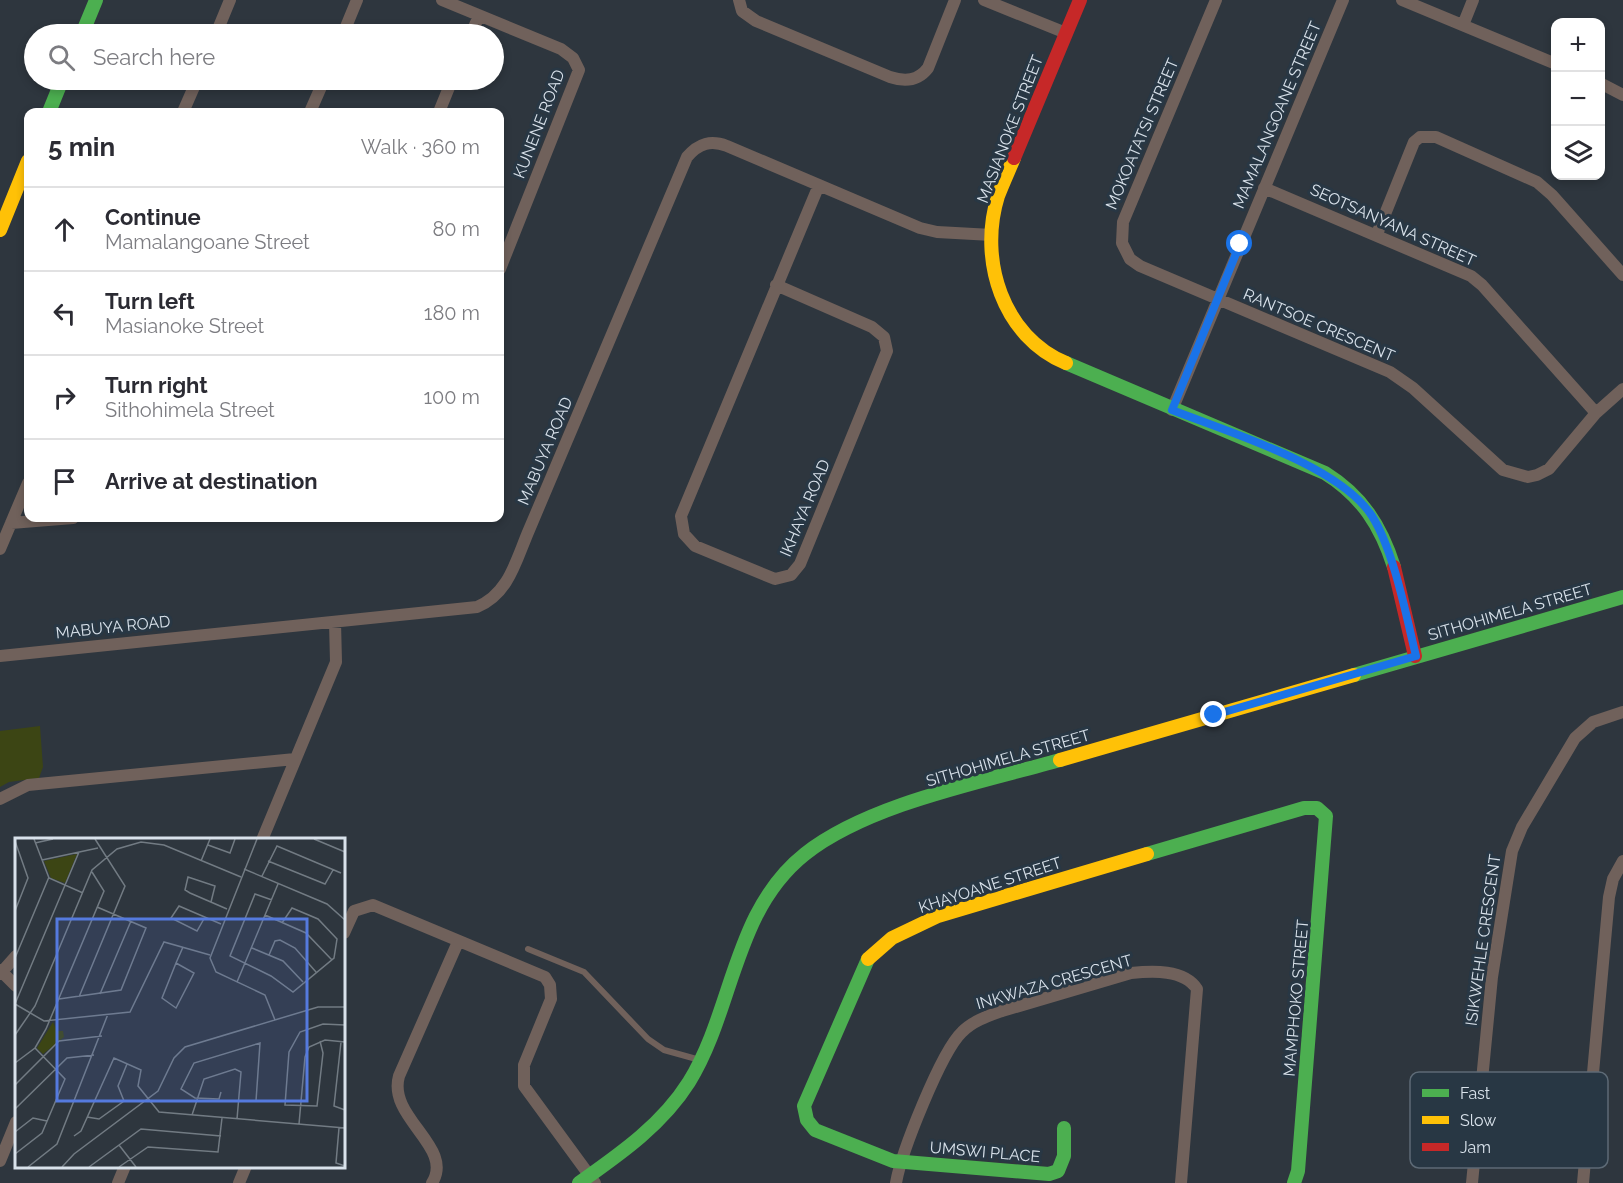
<!DOCTYPE html>
<html lang="en">
<head>
<meta charset="utf-8">
<style>
	:root { --surface:#fff; --page:#f7f7f7; --text:#2b2b33; --muted:#7c7c81; --line:#e1e1e2 }
	body { margin:0; font-family:Raleway,sans-serif; background:var(--page); color:var(--text) }
	.controls { position:absolute; right:18px; top:18px; display:grid; overflow:hidden; border-radius:12px; box-shadow:0 3px 9px #0003 }
	.controls button { width:54px; height:54px; display:grid; place-items:center; padding:0; border:0; border-bottom:2px solid var(--line); background:var(--surface); color:var(--text); font:30px sans-serif }
	.stop { position:absolute; width:18px; height:18px; margin:-14px; border:4px solid #1a73e8; border-radius:50%; background:#fff }
	.stop.end { background:#1a73e8; border-color:#fff; box-shadow:0 2px 6px #0008 }
	.list { margin:0; padding:0; list-style:none }
	h2 { display:flex; justify-content:space-between; align-items:center; height:78px; margin:0; padding:0 24px; font-size:26px }
	h2 small { font-size:20px; font-weight:400; color:var(--muted) }
	.list li { display:grid; grid-template-columns:39px 1fr auto; gap:18px; align-items:center; box-sizing:border-box; height:84px; padding:0 24px; border-top:2px solid var(--line) }
	.list b { display:block; font-size:22px; white-space:nowrap }
	.list p { margin:0; font-size:20px; white-space:nowrap; color:var(--muted) }
	.list em { font-size:20px; font-style:normal; color:var(--muted) }
	.icon { flex:none; width:33px; height:33px; fill:none; stroke:currentColor; stroke-width:2; stroke-linecap:round; stroke-linejoin:round }
	.map { position:relative; flex:none; width:1623px; height:1183px; overflow:hidden }
	.search { position:absolute; background:var(--surface); box-shadow:0 3px 9px #0003; left:24px; top:24px; width:480px; height:66px; display:flex; align-items:center; gap:15px; box-sizing:border-box; padding:0 21px; border-radius:33px; color:var(--muted); font-size:22px }
	.panel { position:absolute; background:var(--surface); box-shadow:0 3px 9px #0003; left:24px; top:108px; width:480px; height:414px; border-radius:12px }
	.map>svg:first-child { display:block }
	.green { fill:#3c4514 }
	.lines { fill:none; stroke-linecap:round; stroke-linejoin:round }
	.lane { stroke:#70615b; stroke-width:6 }
	.street { stroke:#70615b; stroke-width:12 }
	.fast { stroke:#4caf50; stroke-width:14 }
	.slow { stroke:#ffc107; stroke-width:14 }
	.jam { stroke:#c62828; stroke-width:14 }
	.route { stroke:#1a73e8; stroke-width:8 }
	.labels { text-anchor:middle; dominant-baseline:central; stroke-width:6; stroke-linejoin:round; paint-order:stroke }
	.street-label { font-size:16px; fill:#d9e2eb; stroke:#283744 }
	.inset-road { fill:none; stroke:#727b83; stroke-width:1.5 }
	.view { fill:#557ade; fill-opacity:0.15; stroke:#557ade; stroke-width:3 }
	.inset-edge { fill:none; stroke:#d9e2eb; stroke-width:3 }
	.key { fill:#283744; stroke:#5d6a76; stroke-width:1.5 }
	.key-label { font-size:16px; fill:#d9e2eb }
</style>
</head>
<body>
<div class="map">
<svg width="1623" height="1183" viewBox="0 0 1623 1183">
	<rect width="100%" height="100%" fill="#2e363e"/>
	<!-- green -->
	<path class="green" d="M 40,726 L 43,767 L 39,778 L 9,782 L 0,787 L 0,731 Z"/>
	<g class="lines">
		<!-- lane -->
		<path class="lane" d="M 528,949 L 584,972 L 648,1039 L 664,1050 L 700,1060"/>
		<!-- street -->
		<path class="street" d="M 442,0 L 561,49 L 573,58 L 579,70 L 500,269
			M 739,0 L 742,11 L 756,21 L 890,77 C 905,82 918,81 928,68 L 955,0
			M 984,0 L 1066,33
			M 1216,0 L 1123,222 L 1122,243 L 1130,259 L 1140,266 L 1390,372 L 1413,388 L 1503,470 L 1528,477 L 1537,475 L 1549,469 L 1596,413 L 1623,389
			M 1402,0 L 1556,64
			M 1463,25 L 1473,0
			M 216,34 L 230,0
			M 343,34 L 357,0
			M 471,34 L 479,16
			M 1600,83 L 1623,95
			M 183,112 L 197,80
			M 310,112 L 324,80
			M 439,112 L 452,80
			M 1264,188 L 1471,276 L 1482,285 L 1596,413
			M 1377,234 L 1414,142 L 1420,137 L 1436,137 L 1537,182 L 1552,195 L 1623,275
			M 776,285 L 872,327 L 884,337 L 887,351 L 800,564 L 791,575 L 775,579 L 695,546 L 684,534 L 681,516 L 819,185
			M 1172,410 L 1343,0
			M 11,523 L 73,518
			M 0,549 L 28,483
			M 0,656 L 477,607 C 509,594 516,560 529,530 L 687,157 C 699,143 711,140 727,146 L 920,228 L 937,232 L 992,235
			M 0,799 L 28,785 L 295,759
			M 262,840 L 336,662 L 335,622
			M 344,933 L 354,911 L 373,905 L 545,977 L 550,985 L 551,999 L 524,1065 L 524,1086 L 595,1183
			M 0,970 L 16,986
			M 0,974 L 16,956
			M 0,1161 L 16,1122
			M 118,1183 L 125,1166
			M 239,1183 L 246,1166
			M 432,1183 C 455,1147 387,1118 399,1076 L 458,942
			M 896,1183 C 901,1153 941,1052 962,1032 C 973,1021 988,1016 1002,1011 L 1131,973 C 1152,971 1184,969 1197,989 L 1181,1183
			M 1472,1183 L 1492,977 L 1512,851 L 1522,827 L 1575,738 L 1593,722 L 1623,712
			M 1583,1183 L 1609,897 L 1613,879 L 1623,861"/>
		<!-- fast -->
		<path class="fast" d="M 82,34 L 96,0
			M 49,112 L 62,80
			M 1066,363 L 1325,473 C 1362,496 1381,526 1394,567
			M 1354,675 L 1623,597
			M 1147,854 L 1304,808 L 1317,808 L 1326,816 L 1298,1171 L 1294,1183
			M 868,959 L 804,1106 L 807,1120 L 815,1130 L 893,1161 L 1049,1174 L 1058,1171 L 1064,1156 L 1064,1128
			M 579,1183 C 620,1154 662,1125 689,1082 C 734,1009 733,911 805,854 C 868,804 982,782 1060,760"/>
		<!-- slow -->
		<path class="slow" d="M 1014,158 C 1009,170 1003,183 998,196 C 978,260 1003,337 1066,363
			M 0,230 L 28,161
			M 1060,760 L 1354,675
			M 868,959 L 892,938 L 938,916 L 1147,854"/>
		<!-- jam -->
		<path class="jam" d="M 1014,158 L 1080,0
			M 1394,567 L 1415,656"/>
	</g>
	<g class="lines">
		<!-- route -->
		<path class="route" d="M 1214,715 L 1416,656 C 1406,615 1394,551 1372,516 C 1339,465 1228,432 1172,410 L 1240,244"/>
	</g>
	<g class="labels">
		<!-- street labels -->
		<g class="street-label">
			<text transform="translate(1277 115) rotate(-67)">MAMALANGOANE STREET</text>
			<text transform="translate(539 124) rotate(-69)">KUNENE ROAD</text>
			<text transform="translate(1010 129) rotate(-69)">MASIANOKE STREET</text>
			<text transform="translate(1142 134) rotate(-67)">MOKOATATSI STREET</text>
			<text transform="translate(1393 225) rotate(24)">SEOTSANYANA STREET</text>
			<text transform="translate(1319 325) rotate(23)">RANTSOE CRESCENT</text>
			<text transform="translate(545 451) rotate(-67)">MABUYA ROAD</text>
			<text transform="translate(805 508) rotate(-67)">IKHAYA ROAD</text>
			<text transform="translate(1510 612) rotate(-16)">SITHOHIMELA STREET</text>
			<text transform="translate(113 627) rotate(-6)">MABUYA ROAD</text>
			<text transform="translate(1008 758) rotate(-16)">SITHOHIMELA STREET</text>
			<text transform="translate(990 885) rotate(-18)">KHAYOANE STREET</text>
			<text transform="translate(1483 940) rotate(-82)">ISIKWEHLE CRESCENT</text>
			<text transform="translate(1054 982) rotate(-16)">INKWAZA CRESCENT</text>
			<text transform="translate(1296 998) rotate(-85)">MAMPHOKO STREET</text>
			<text transform="translate(985 1152) rotate(5)">UMSWI PLACE</text>
		</g>
	</g>
	<!-- overview -->
	<g transform="translate(15 838)">
		<rect width="330" height="330" fill="#2e363e"/>
		<path d="M 62,16 L 50,45 L 36,40 L 29,23 ZM 38,184 L 42,193 L 48,193 L 49,199 L 28,216 L 22,210 Z" fill="#3c4514"/>
		<path class="inset-road" d="M 19,1 L 34,40 L 68,55M 242,1 L 195,120 L 201,134 L 250,157 L 260,182M 299,1 L 330,14M 0,3 L 13,40 L 0,73M 20,5 L 38,1M 193,7 L 215,15 L 220,1M 27,22 L 83,10M 186,23 L 195,1M 253,23 L 310,46 L 318,32M 229,31 L 312,66 L 330,82M 247,38 L 262,8 L 326,35M 257,62 L 240,56 L 215,118 L 256,138 L 278,154 L 319,120 L 322,101 L 303,81 L 277,70 L 267,85M 196,64 L 200,48 L 173,39 L 170,52 L 175,55 L 212,71M 250,77 L 291,95 L 317,122M 190,79 L 182,93 L 156,80 L 164,68 L 206,86M 237,110 L 268,123 L 288,144M 254,117 L 260,103 L 265,102 L 280,110 L 301,134M 0,120 L 34,39M 161,125 L 179,135 L 161,170 L 147,160 L 161,125 L 168,109M 222,144 L 263,46M 85,156 L 116,83M 64,159 L 110,48 L 80,1M 44,161 L 106,152 L 131,90 L 82,69M 0,166 L 29,183 L 115,174 L 149,104 L 195,117M 0,166 L 64,14M 0,197 L 20,168 L 77,32 L 102,11 L 126,4 L 149,7 L 226,39M 305,203 L 308,215 L 302,268 L 270,267 L 274,214 L 285,194 L 308,186 L 330,187M 326,204 L 319,268 L 330,272M 0,225 L 20,210 L 31,191 L 89,53 L 77,34M 0,247 L 44,203 L 87,198M 206,254 L 204,261 L 180,260 L 166,251 L 179,225 L 245,205 L 241,263 L 224,263M 0,271 L 52,220 L 79,217M 177,277 L 189,241 L 220,231 L 226,234 L 222,281M 72,279 L 84,281 L 109,263 L 103,248 L 112,226M 284,286 L 290,219 L 294,209 L 310,202 L 330,204M 324,290 L 321,325 L 330,328M 0,294 L 18,280 L 32,283M 59,298 L 66,293 L 99,220 L 126,232 L 123,248 L 144,274 L 330,290M 104,307 L 121,329M 0,316 L 27,295 L 50,241 L 20,210M 13,329 L 42,306 L 93,176M 47,329 L 59,316 L 143,253 L 159,220 L 170,209 L 303,169 L 330,169M 74,329 L 126,291 L 206,298M 104,329 L 133,309 L 203,314 L 207,280"/>
		<path class="view" d="M 42,81 L 292,81 L 292,263 L 42,263 Z"/>
		<rect width="330" height="330" class="inset-edge"/>
	</g>
	<!-- legend -->
	<rect x="1410" y="1072" width="198" height="96" rx="9" class="key"/>
	<rect x="1422" y="1089" width="27" height="8" fill="#4caf50"/>
	<rect x="1422" y="1116" width="27" height="8" fill="#ffc107"/>
	<rect x="1422" y="1143" width="27" height="8" fill="#c62828"/>
	<g class="key-label">
		<text x="1460" y="1099">Fast</text>
		<text x="1460" y="1126">Slow</text>
		<text x="1460" y="1153">Jam</text>
	</g>
</svg>
<div class="controls">
<button>+</button>
<button>−</button>
<button><svg class="icon" aria-label="layers" viewBox="0 0 24 24"><path d="M12 4l9 5-9 5-9-5zM3 14l9 5 9-5"/></svg></button>
</div>
<div class="stop" style="left:1240px;top:244px"></div>
<div class="stop end" style="left:1214px;top:715px"></div>
<div class="search"><svg class="icon" aria-label="search" viewBox="0 0 24 24"><circle cx="10" cy="10" r="6"/><path d="M15 15l6 6"/></svg>Search here</div>
<section class="panel">
<h2>5 min<small>Walk · 360 m</small></h2>
<ul class="list">
<li><svg class="icon" aria-label="ahead" viewBox="0 0 24 24"><path d="M12 20V5M6 11l6-6 6 6"/></svg><div><b>Continue</b><p>Mamalangoane Street</p></div><em>80 m</em></li>
<li><svg class="icon" aria-label="left" viewBox="0 0 24 24"><path d="M17 20v-9H6M10 6l-5 5 5 5"/></svg><div><b>Turn left</b><p>Masianoke Street</p></div><em>180 m</em></li>
<li><svg class="icon" aria-label="right" viewBox="0 0 24 24"><path d="M7 20v-9h11M14 6l5 5-5 5"/></svg><div><b>Turn right</b><p>Sithohimela Street</p></div><em>100 m</em></li>
<li><svg class="icon" aria-label="arrive" viewBox="0 0 24 24"><path d="M6 21V4h12l-3 4 3 4H6"/></svg><div><b>Arrive at destination</b></div></li>
</ul>
</section>
</div>
</body>
</html>
